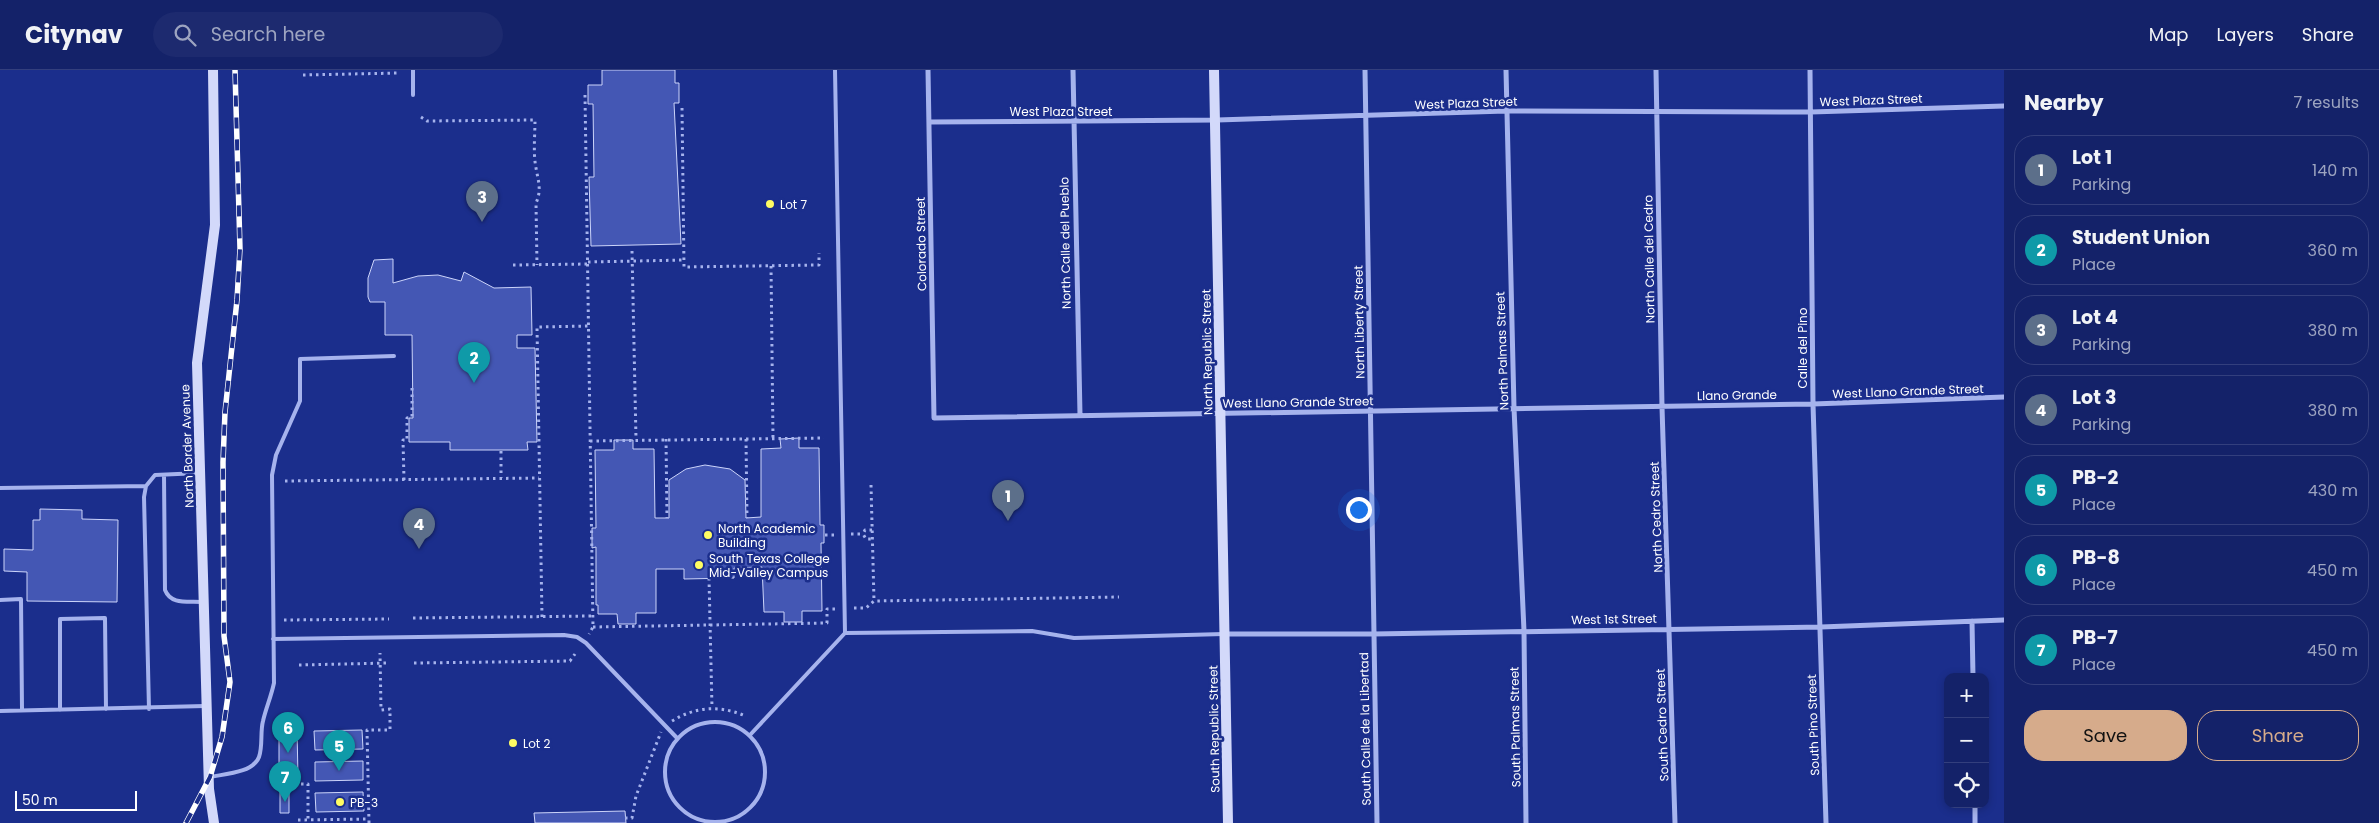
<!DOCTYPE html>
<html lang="en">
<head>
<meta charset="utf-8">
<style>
	:root { --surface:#142269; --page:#1d2a6f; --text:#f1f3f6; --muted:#9da4c0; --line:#333f7d; --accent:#d6ab8b }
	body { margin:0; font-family:Poppins,sans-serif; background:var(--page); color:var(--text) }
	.controls { position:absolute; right:15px; bottom:15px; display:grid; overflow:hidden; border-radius:10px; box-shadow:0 2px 8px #0003 }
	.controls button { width:45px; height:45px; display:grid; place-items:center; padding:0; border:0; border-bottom:1px solid var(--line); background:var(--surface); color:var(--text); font:25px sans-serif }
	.scale { position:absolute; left:15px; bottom:12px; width:122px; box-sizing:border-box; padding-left:5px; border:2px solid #fff; border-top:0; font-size:14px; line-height:18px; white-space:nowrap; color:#fff; -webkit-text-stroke:4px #1b2e8c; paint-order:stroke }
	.you { position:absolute; left:1358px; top:439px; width:18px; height:18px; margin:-12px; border:4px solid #fff; border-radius:50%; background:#1a73e8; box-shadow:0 0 0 8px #1a73e833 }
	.badge { display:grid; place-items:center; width:32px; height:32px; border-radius:50%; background:var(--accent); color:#fff; font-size:16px; font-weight:700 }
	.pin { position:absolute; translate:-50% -41px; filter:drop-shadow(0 1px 2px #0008) }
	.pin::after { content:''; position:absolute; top:26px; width:18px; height:15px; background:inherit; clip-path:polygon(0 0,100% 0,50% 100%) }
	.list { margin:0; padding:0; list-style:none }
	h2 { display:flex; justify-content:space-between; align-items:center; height:65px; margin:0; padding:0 20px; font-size:21px }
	h2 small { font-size:16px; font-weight:400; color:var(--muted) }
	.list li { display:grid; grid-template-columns:32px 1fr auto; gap:15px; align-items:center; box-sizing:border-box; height:70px; margin:0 10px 10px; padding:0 10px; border:1px solid var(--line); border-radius:20px }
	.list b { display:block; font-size:19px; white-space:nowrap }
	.list p { margin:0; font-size:16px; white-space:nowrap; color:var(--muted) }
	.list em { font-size:16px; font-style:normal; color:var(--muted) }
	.actions { display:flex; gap:10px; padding:15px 20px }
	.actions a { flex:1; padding:11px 0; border:1px solid var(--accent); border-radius:20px; text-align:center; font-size:18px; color:var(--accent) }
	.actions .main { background:var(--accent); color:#111 }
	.icon { flex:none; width:28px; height:28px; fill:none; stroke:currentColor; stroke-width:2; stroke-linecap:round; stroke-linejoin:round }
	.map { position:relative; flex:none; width:2004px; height:753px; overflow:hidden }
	header { display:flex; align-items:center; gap:30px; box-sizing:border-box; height:70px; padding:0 25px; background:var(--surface); border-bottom:1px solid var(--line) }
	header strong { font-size:24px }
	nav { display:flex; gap:28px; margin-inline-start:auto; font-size:18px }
	.search { width:350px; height:45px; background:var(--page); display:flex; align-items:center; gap:12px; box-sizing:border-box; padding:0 18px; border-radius:28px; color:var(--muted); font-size:19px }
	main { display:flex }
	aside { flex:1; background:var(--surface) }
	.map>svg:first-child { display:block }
	.building { fill:#4457b4; stroke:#ccd4fa }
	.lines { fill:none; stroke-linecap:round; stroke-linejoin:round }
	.path { stroke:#a6b3ed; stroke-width:3; stroke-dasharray:2.5 4; stroke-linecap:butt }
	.lane { stroke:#a6b3ed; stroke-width:4 }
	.street { stroke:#a6b3ed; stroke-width:5 }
	.secondary { stroke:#d3d9fa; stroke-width:10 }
	.rail-casing { stroke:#fff; stroke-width:5.5 }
	.rail { stroke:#1b2e8c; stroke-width:4; stroke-dasharray:11; stroke-linecap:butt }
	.poi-dot { fill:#fffc63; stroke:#1b2e8c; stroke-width:2 }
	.labels { text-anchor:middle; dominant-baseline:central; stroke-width:5; stroke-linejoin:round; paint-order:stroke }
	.street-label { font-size:12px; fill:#fff; stroke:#1b2e8c }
	.poi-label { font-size:12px; fill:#fff; stroke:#1b2e8c; text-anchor:start }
</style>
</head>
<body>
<header>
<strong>Citynav</strong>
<div class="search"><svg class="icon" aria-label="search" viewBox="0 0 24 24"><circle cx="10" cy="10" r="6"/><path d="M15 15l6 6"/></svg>Search here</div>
<nav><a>Map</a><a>Layers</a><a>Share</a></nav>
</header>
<main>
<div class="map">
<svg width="2004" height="753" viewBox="0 0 2004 753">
	<rect width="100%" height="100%" fill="#1b2e8c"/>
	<!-- building -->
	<path class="building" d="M 602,0 L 675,0 L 675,13 L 679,13 L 679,33 L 674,33 L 681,174 L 591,176 L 589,107 L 594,107 L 593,34 L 588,34 L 588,15 L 602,15 Z
		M 393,189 L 393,213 L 418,206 L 438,205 L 461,211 L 464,202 L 494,218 L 531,217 L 532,265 L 517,265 L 517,278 L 535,278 L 537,372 L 527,372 L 528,380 L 450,380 L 450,372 L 409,372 L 409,348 L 413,348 L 412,265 L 385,265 L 385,232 L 370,232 L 368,227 L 368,208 L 374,190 Z
		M 799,368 L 799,378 L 819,378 L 820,455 L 824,455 L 824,473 L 821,473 L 822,541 L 802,541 L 802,552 L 784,552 L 784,542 L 764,542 L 762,497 L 734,498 L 734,508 L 684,509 L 684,499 L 656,499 L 656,543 L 636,543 L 636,554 L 618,554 L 617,544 L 598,544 L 598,535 L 596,535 L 596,477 L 592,478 L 592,458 L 596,458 L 595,380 L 614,380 L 614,370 L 633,370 L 633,379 L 654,379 L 655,448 L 669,448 L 669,410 L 686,399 L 705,395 L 730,399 L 745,410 L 746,448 L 761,447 L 761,379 L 781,378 L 780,369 Z
		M 40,439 L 82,440 L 82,449 L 118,450 L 117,532 L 27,531 L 27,502 L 4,501 L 4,479 L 33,480 L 33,450 L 40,450 Z
		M 279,659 L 297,659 L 298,707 L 279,707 Z
		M 362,660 L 363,679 L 315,680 L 314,661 Z
		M 363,691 L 363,710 L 315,711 L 315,692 Z
		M 280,721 L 289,721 L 289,743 L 280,743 Z
		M 363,722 L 364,741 L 316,742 L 315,723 Z
		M 625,741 L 626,753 L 535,753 L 534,743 Z"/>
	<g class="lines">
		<!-- path -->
		<path class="path" d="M 303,5 L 399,3
			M 585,25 L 593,557 L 589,564
			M 682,38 L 684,197 L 819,195 L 819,183
			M 421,47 L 427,51 L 535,50 C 535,65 533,83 536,98 C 538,110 542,120 536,133 L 537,195
			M 632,181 L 636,369
			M 588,192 L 684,190
			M 513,195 L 588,194
			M 771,196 L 773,368
			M 666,369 L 667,448
			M 746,369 L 747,448
			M 590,371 L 824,368
			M 501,381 L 501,408
			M 404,410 L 403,370 L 407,370 L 407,348 L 412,347 L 412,317
			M 285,411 L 539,408
			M 871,415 L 874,531
			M 872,460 L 865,460 L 863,464 L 866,469 L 872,469
			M 851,464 L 863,464
			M 825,465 L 835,465
			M 709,508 L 712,638
			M 854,538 L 866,538 L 874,531 L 1119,527
			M 542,547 L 537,257 L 589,256
			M 413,548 L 593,546
			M 284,550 L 389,549
			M 593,557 L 827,553 L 827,539 L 835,539
			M 414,593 L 570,591 L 575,584
			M 299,595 L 389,593
			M 672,651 C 695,637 718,635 743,645
			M 301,714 L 308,714 L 308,750
			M 625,748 L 632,748 L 636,726 L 661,662
			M 298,750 L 369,749
			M 369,753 L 367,660 L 390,660 L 390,639 L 381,640 L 380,583"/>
		<!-- lane -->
		<path class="lane" d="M 413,0 L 413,25
			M 164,405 L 165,520 C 171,535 187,531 202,532
			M 0,418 L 146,416
			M 0,530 L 21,529 L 22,640
			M 845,563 L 1032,561 L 1074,568 L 1224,564
			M 273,569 L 564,565 L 577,567 L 586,573 L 677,668
			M 149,639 L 144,427 L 146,416 L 155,405 L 200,403
			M 60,640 L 60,549 L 105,548 L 106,639
			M 0,641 L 205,636
			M665 702a50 50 0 1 1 100 0a50 50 0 1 1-100 0Z
			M 750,665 L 845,563 L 835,0
			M 210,707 C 224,704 253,703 259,687 C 263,676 260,662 263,651 C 266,638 271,627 274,613 L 272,405 L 276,385 L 300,331 L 300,289 L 394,286"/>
		<!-- street -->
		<path class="street" d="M 928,0 L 934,348 L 1813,334 L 2004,327
			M 1073,0 L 1080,345
			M 1365,0 L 1377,753
			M 1506,0 L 1514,338 L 1524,561 L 1526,753
			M 1656,0 L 1662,337 L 1675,753
			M 1810,0 L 1813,334 L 1826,753
			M 929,52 L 1217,50 L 1506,41 L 1811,42 L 2004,36
			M 1972,551 L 1973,607
			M 1225,564 L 1373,564 L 1821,557 L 2004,550
			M 1975,734 L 1975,753"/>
		<!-- secondary -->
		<path class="secondary" d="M 213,0 L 215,155 L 197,293 L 209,719 L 214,753
			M 1214,0 L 1228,753"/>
		<!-- rail casing -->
		<g class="rail-casing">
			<path id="rail" d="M 186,753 L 210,707 L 222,667 L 230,612 L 224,566 L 223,392 L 225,342 L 237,230 L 240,179 L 235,0"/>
		</g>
		<!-- rail -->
		<use href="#rail" class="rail"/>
	</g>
	<!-- markers -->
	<g class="poi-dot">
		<circle cx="770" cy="134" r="5"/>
		<circle cx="708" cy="465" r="5"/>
		<circle cx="699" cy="495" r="5"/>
		<circle cx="513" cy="673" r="5"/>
		<circle cx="340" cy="732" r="5"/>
	</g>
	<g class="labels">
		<!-- street labels -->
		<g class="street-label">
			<text transform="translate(1871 30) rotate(-2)">West Plaza Street</text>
			<text transform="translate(1466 33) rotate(-2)">West Plaza Street</text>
			<text x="1061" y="41">West Plaza Street</text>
			<text transform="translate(1065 173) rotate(-91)">North Calle del Pueblo</text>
			<text transform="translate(921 174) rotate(-91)">Colorado Street</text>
			<text transform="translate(1649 189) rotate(-91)">North Calle del Cedro</text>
			<text transform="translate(1359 252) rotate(-91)">North Liberty Street</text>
			<text transform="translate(1802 278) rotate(-90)">Calle del Pino</text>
			<text transform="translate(1502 281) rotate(-92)">North Palmas Street</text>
			<text transform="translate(1207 282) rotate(-91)">North Republic Street</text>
			<text transform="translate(1908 321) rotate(-2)">West Llano Grande Street</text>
			<text transform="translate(1737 325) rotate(-1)">Llano Grande</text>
			<text transform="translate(1298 332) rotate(-1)">West Llano Grande Street</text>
			<text transform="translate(187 376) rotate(-92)">North Border Avenue</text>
			<text transform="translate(1656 447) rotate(-92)">North Cedro Street</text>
			<text transform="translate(1614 549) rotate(-1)">West 1st Street</text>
			<text transform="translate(1662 655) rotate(-92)">South Cedro Street</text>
			<text transform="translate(1813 655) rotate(-92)">South Pino Street</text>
			<text transform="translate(1515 657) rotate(-91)">South Palmas Street</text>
			<text transform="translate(1214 659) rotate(-91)">South Republic Street</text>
			<text transform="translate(1365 659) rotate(-91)">South Calle de la Libertad</text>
		</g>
		<!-- poi labels -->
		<g class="poi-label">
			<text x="780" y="134">Lot 7</text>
			<text x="718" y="458">North Academic<tspan x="718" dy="14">Building</tspan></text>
			<text x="709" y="488">South Texas College<tspan x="709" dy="14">Mid-Valley Campus</tspan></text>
			<text x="523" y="673">Lot 2</text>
			<text x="350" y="732">PB-3</text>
		</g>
	</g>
</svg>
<div class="controls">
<button>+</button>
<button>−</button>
<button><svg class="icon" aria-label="locate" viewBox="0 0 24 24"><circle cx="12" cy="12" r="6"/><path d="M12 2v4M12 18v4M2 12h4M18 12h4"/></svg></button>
</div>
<div class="scale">50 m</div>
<div class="you"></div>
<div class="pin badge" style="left:1008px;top:451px;background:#5c6f8a">1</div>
<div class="pin badge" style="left:474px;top:313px;background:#0f9aa8">2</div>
<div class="pin badge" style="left:482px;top:152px;background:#5c6f8a">3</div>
<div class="pin badge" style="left:419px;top:479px;background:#5c6f8a">4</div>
<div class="pin badge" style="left:339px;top:701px;background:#0f9aa8">5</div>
<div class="pin badge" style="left:288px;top:683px;background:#0f9aa8">6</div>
<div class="pin badge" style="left:285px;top:732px;background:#0f9aa8">7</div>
</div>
<aside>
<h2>Nearby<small>7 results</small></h2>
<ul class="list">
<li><span class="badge" style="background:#5c6f8a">1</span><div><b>Lot 1</b><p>Parking</p></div><em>140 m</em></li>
<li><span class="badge" style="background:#0f9aa8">2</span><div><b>Student Union</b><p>Place</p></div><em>360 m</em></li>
<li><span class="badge" style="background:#5c6f8a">3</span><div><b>Lot 4</b><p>Parking</p></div><em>380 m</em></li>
<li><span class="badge" style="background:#5c6f8a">4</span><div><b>Lot 3</b><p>Parking</p></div><em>380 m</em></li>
<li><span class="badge" style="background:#0f9aa8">5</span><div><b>PB-2</b><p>Place</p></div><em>430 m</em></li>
<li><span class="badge" style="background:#0f9aa8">6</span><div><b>PB-8</b><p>Place</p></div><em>450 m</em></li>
<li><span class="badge" style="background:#0f9aa8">7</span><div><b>PB-7</b><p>Place</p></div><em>450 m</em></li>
</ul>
<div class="actions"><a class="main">Save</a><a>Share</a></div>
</aside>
</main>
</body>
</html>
